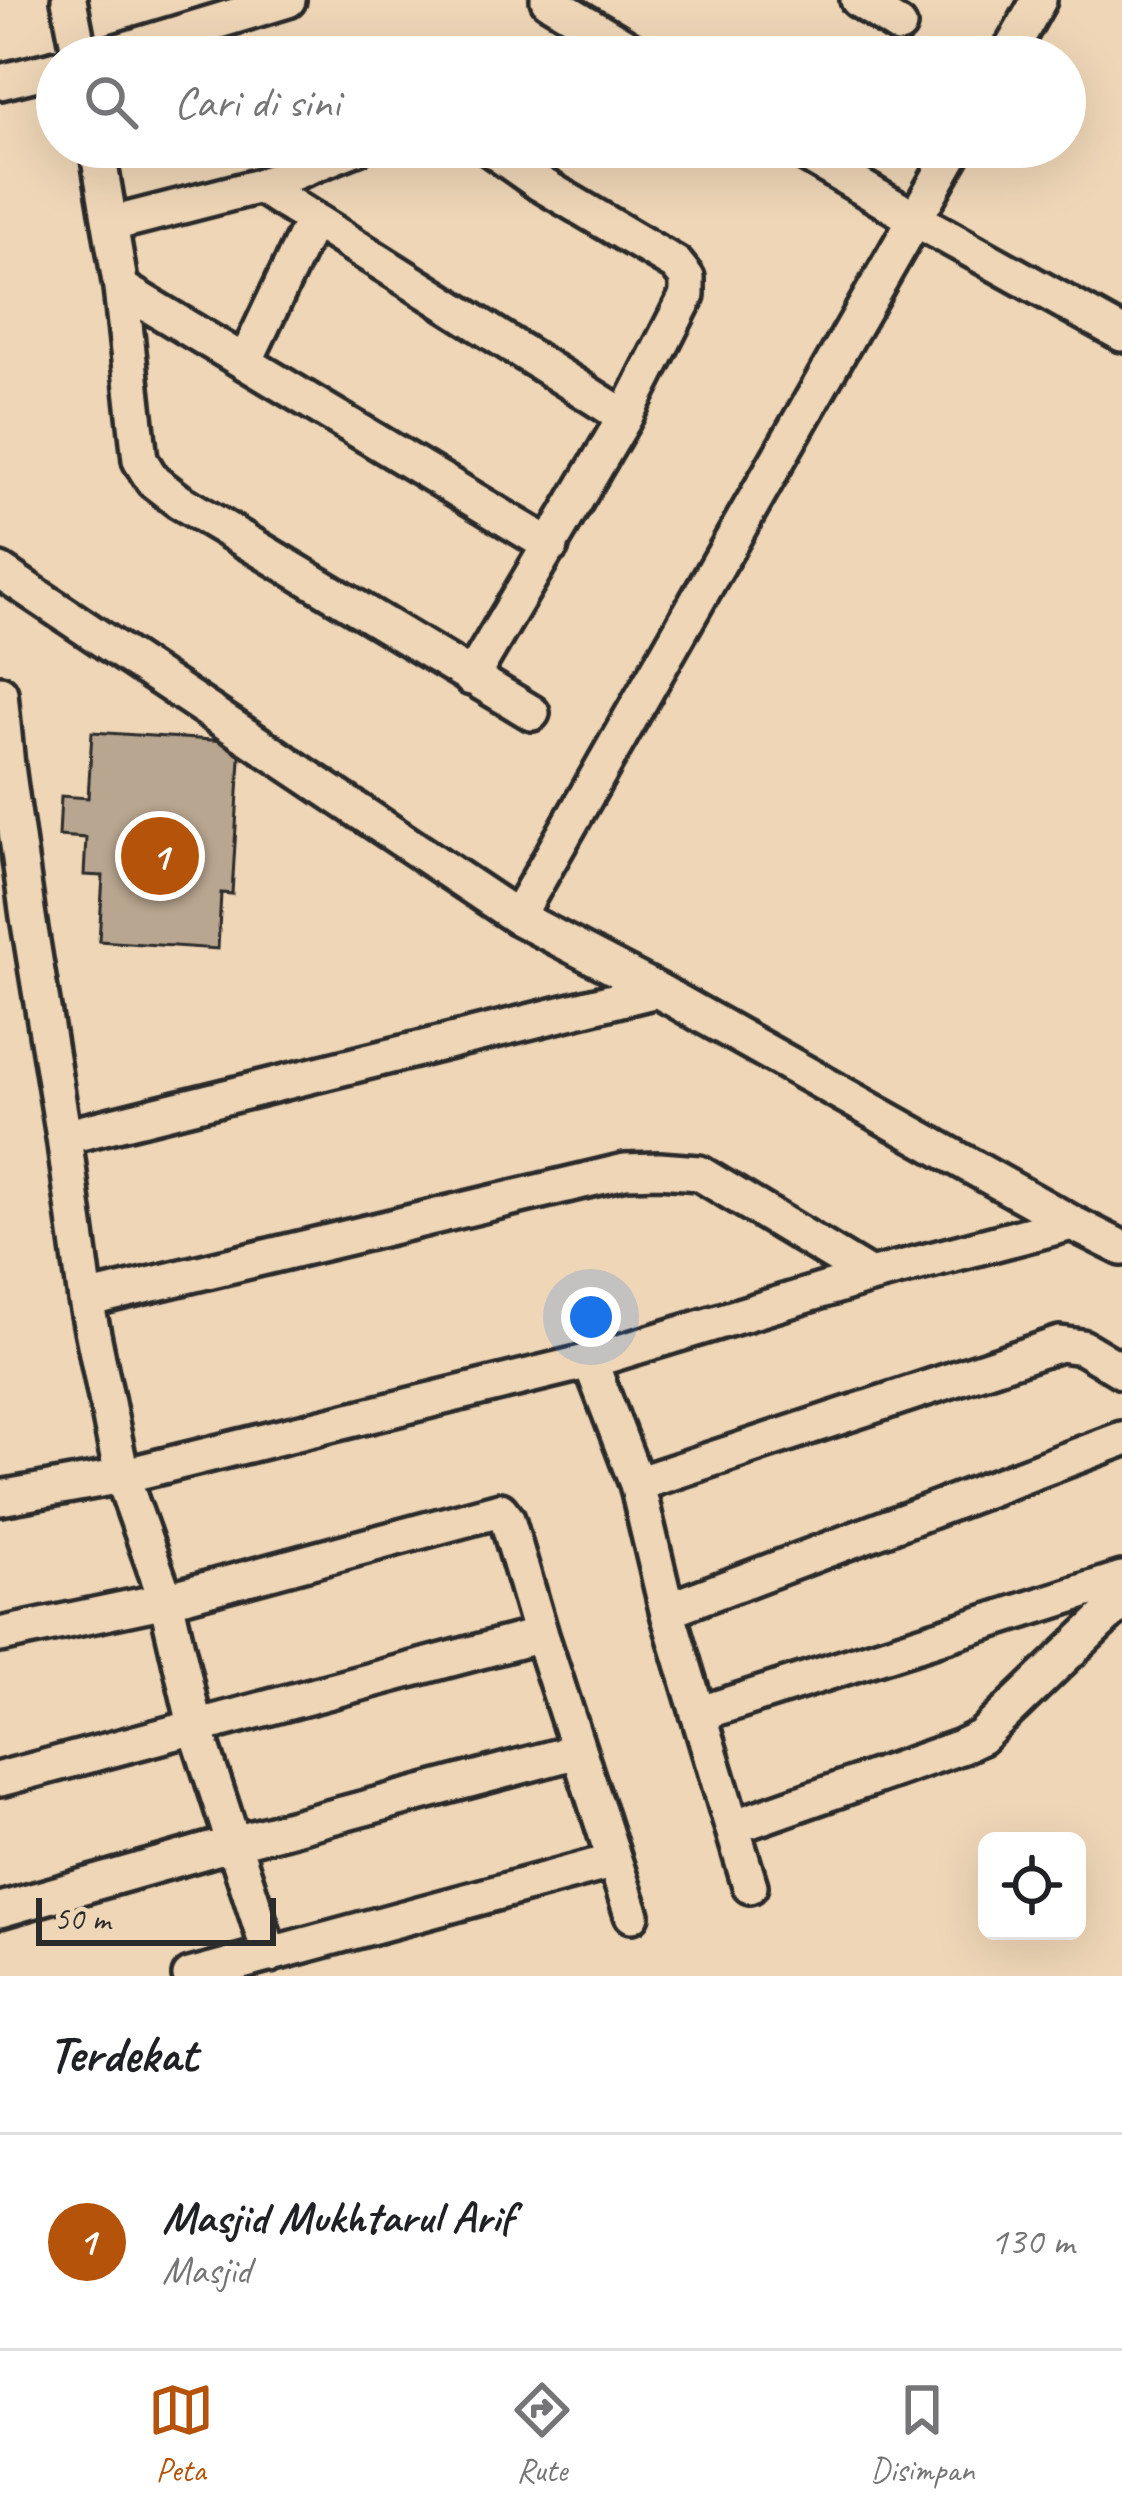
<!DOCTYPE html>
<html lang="id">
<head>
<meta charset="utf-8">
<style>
	:root { --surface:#fff; --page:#f6f6f6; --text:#202124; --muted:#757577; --line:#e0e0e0; --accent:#b45309 }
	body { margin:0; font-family:Caveat,sans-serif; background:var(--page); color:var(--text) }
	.controls { position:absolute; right:36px; bottom:36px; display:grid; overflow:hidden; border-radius:18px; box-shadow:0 12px 48px #0002 }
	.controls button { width:108px; height:108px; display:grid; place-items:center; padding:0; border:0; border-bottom:3px solid var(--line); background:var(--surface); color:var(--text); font:60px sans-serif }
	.scale { position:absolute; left:36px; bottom:30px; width:240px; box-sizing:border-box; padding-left:12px; border:6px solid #2b2b2b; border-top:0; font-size:33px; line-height:42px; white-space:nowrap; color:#2b2b2b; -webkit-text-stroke:9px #efd6b7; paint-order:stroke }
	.you { position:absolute; left:591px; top:1317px; width:42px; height:42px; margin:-30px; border:9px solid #fff; border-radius:50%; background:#1a73e8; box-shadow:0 0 0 18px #1a73e833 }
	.badge { display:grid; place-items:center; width:78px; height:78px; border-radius:50%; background:var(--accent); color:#fff; font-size:39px; font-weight:700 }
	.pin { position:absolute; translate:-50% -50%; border:6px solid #fff; box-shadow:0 3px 12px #0006 }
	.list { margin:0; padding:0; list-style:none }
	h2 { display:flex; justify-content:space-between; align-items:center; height:156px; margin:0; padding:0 48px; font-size:51px }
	h2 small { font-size:39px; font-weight:400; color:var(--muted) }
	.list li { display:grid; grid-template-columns:78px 1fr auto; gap:36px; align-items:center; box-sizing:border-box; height:216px; padding:0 48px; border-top:3px solid var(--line) }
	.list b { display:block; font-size:45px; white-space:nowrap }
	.list p { margin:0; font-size:39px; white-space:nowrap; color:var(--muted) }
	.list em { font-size:39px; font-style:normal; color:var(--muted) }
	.icon { flex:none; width:66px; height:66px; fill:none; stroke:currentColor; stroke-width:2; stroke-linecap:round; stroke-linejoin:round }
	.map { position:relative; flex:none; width:1122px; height:1976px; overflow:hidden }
	.search { position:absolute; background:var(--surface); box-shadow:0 12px 48px #0002; left:36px; right:36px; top:36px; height:132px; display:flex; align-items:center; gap:30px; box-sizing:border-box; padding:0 42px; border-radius:66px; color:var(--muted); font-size:45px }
	.sheet { height:372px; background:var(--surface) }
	nav { display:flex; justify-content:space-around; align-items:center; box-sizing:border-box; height:168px; border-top:3px solid var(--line); background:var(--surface); font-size:33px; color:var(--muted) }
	nav a { display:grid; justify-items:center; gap:6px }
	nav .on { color:var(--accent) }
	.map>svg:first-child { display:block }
	.building { fill:#b9a690; stroke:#2b2b2b; stroke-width:3 }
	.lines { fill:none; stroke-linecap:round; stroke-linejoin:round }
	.minor-casing { stroke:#2b2b2b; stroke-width:42 }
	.minor { stroke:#efd6b7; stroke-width:33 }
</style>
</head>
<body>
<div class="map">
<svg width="1122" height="1976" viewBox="0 0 1122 1976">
	<rect width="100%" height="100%" fill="#efd6b7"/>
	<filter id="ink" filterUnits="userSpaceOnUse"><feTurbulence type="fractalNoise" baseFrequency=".00833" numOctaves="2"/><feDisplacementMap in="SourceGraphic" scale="24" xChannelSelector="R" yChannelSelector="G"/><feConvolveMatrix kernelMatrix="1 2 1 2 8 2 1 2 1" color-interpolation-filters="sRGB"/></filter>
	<g filter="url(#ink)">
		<!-- building -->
		<path class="building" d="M 92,732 L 241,742 L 232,894 L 221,893 L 218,949 L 99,941 L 103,876 L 84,875 L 86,838 L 59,836 L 61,796 L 88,798 Z"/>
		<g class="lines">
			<!-- minor casing -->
			<g class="minor-casing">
				<path id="minor" d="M 69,0 L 80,57
					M 548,0 L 643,57
					M 858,0 L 899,26
					M 99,57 L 288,0
					M 1007,57 L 1039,0
					M 0,82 L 57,68
					M 97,147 L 121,288 L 140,460 L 153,481 L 179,501 L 532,713
					M 794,147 L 915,219 L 1122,334
					M 260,186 L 625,417
					M 112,224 L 260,186 L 358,147
					M 121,288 L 551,546
					M 245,362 L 313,219
					M 0,571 L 517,917 L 657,990 L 1072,1223 L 1122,1248
					M 471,678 L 625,417 L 687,295 L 687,278 L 676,264 L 539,183 L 488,147
					M 0,693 L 7,766 L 28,917 L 64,1137 L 86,1300 L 122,1476 L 166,1600 L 195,1725 L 270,1955
					M 517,917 L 956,147
					M 64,1137 L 657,990
					M 86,1300 L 625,1171 L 659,1170 L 699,1173 L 870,1276
					M 590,1361 L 637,1484 L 667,1610 L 750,1886
					M 637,1484 L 1060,1344 L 1082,1347 L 1122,1371
					M 0,1498 L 122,1476 L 590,1361 L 870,1276 L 1072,1223
					M 667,1610 L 1122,1439
					M 0,1635 L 166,1600 L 500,1510 L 507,1519 L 541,1635 L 632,1915
					M 698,1714 L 1122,1579
					M 0,1779 L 541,1635
					M 733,1827 L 960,1747 L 981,1737 L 1122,1601
					M 0,1910 L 234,1843 L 578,1751
					M 190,1976 L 614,1861"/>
			</g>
			<!-- minor -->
			<use href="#minor" class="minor"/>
		</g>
	</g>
</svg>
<div class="controls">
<button><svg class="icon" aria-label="locate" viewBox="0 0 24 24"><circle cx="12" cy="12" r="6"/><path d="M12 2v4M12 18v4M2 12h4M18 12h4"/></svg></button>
</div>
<div class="scale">50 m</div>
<div class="you"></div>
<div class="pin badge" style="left:160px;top:856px">1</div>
<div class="search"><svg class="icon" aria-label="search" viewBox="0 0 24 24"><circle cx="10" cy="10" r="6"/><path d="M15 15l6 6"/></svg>Cari di sini</div>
</div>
<section class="sheet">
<h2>Terdekat<small></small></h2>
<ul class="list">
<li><span class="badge">1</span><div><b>Masjid Mukhtarul Arif</b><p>Masjid</p></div><em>130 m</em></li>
</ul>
</section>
<nav>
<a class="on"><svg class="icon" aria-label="map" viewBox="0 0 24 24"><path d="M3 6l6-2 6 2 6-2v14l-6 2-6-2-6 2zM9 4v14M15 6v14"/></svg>Peta</a>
<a><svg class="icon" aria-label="directions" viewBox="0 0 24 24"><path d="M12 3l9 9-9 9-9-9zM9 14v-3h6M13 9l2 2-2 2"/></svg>Rute</a>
<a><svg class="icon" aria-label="saved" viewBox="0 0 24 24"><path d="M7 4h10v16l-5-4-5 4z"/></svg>Disimpan</a>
</nav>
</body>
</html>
